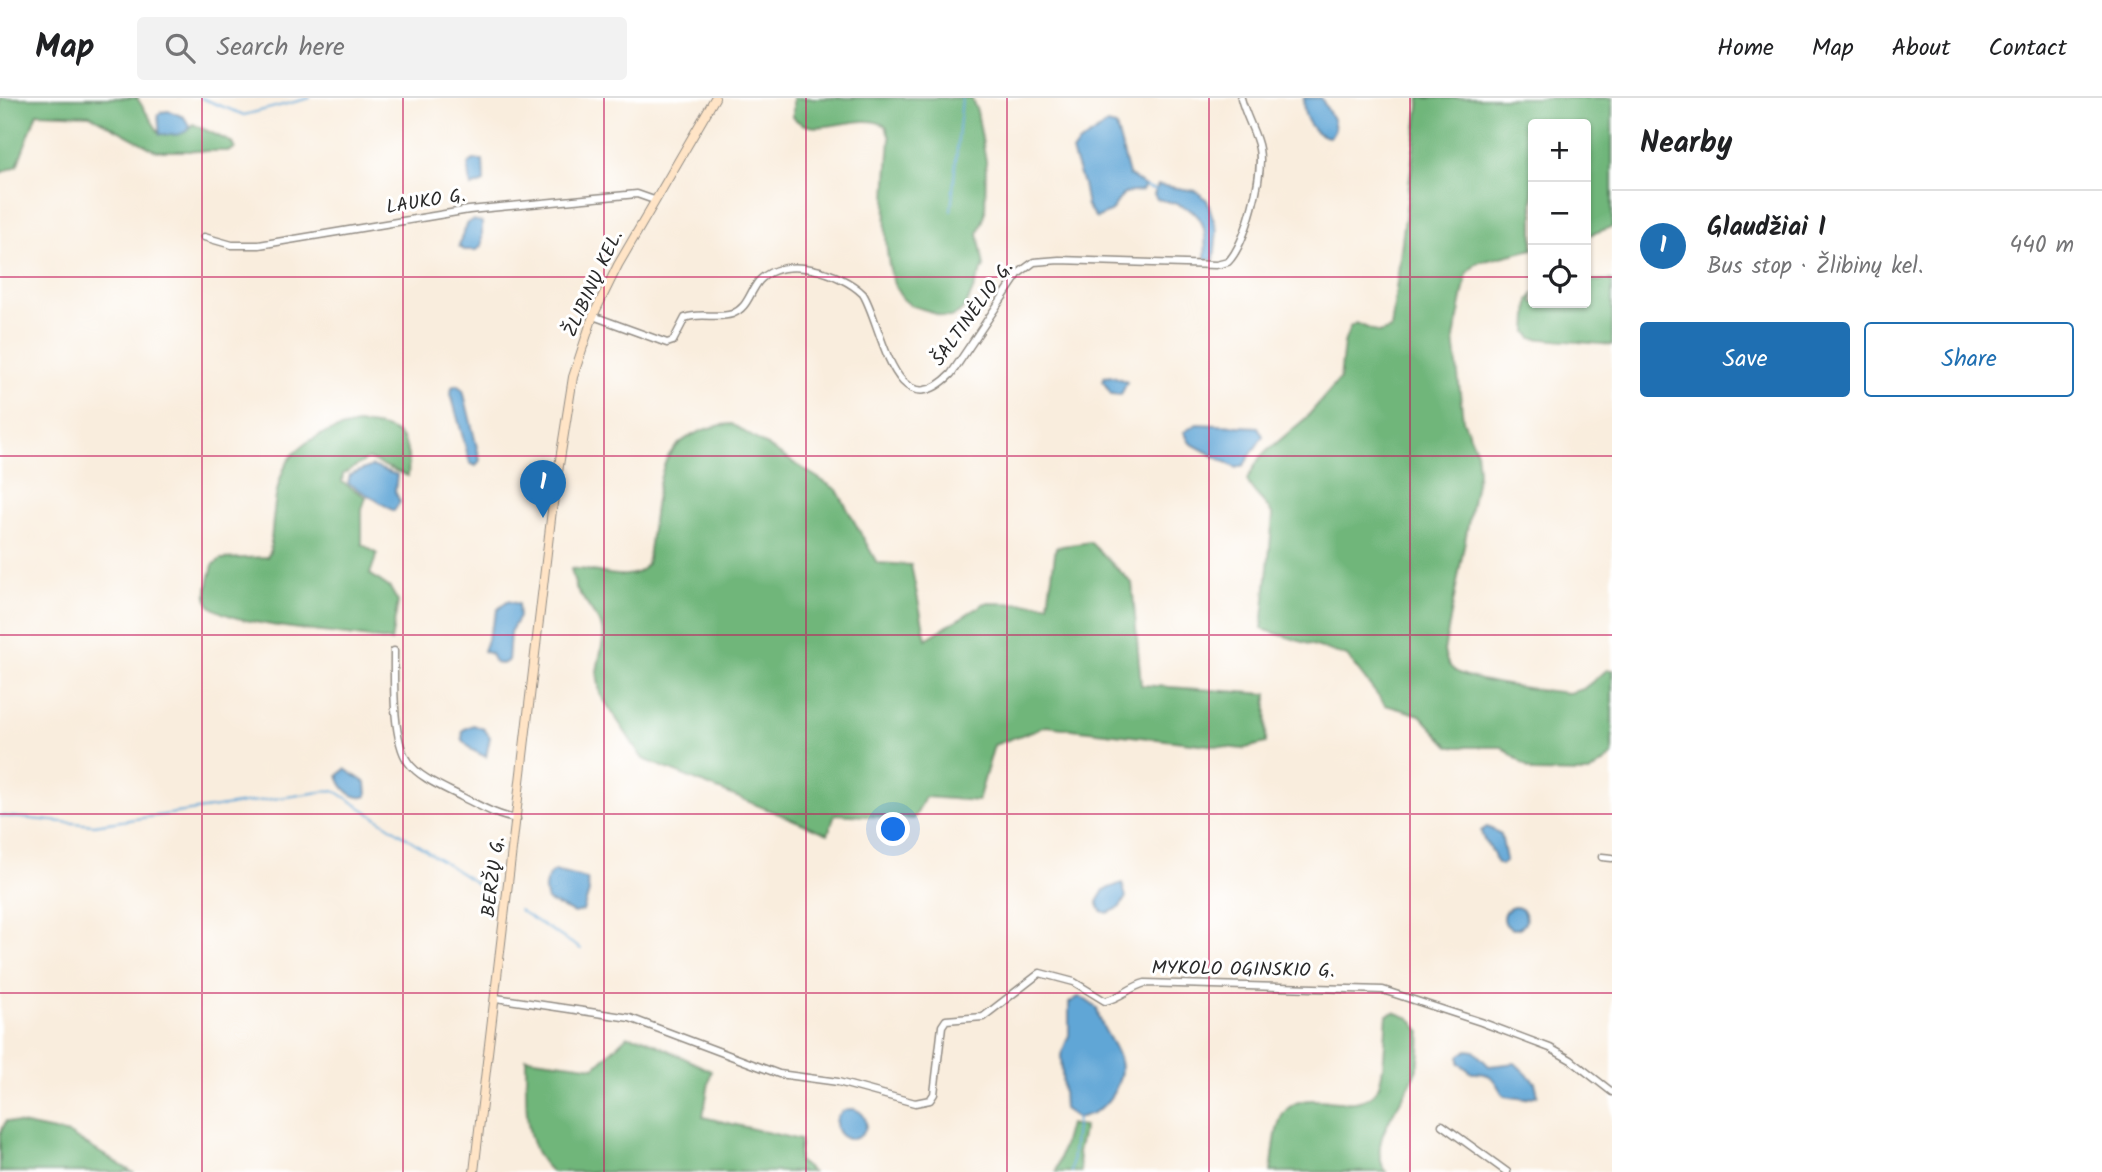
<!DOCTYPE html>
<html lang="en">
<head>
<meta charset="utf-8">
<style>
	:root { --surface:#fff; --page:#f2f2f2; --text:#202124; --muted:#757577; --line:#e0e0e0; --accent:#1f6fb2 }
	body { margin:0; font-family:Kalam,sans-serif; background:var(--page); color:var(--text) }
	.controls { position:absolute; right:21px; top:21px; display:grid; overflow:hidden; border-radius:7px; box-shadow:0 2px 5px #0004 }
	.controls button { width:63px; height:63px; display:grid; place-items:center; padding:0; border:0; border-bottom:2px solid var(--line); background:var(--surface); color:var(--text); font:35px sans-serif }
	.you { position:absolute; left:894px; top:732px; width:24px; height:24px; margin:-18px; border:5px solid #fff; border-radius:50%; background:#1a73e8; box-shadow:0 0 0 10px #1a73e833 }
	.badge { display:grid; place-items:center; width:46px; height:46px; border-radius:50%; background:var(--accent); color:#fff; font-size:23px; font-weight:700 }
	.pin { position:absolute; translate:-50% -58px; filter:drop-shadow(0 2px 4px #0008) }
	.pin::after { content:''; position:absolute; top:37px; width:24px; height:21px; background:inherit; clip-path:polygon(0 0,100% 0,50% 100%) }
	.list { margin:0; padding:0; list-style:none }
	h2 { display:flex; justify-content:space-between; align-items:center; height:91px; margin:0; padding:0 28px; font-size:30px }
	h2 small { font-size:23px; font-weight:400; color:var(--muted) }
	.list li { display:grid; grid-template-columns:46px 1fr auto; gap:21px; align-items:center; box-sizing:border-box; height:112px; padding:0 28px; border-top:2px solid var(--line) }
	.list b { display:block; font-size:26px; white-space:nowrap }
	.list p { margin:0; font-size:23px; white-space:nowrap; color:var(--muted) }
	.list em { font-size:23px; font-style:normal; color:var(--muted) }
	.actions { display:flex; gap:14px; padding:21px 28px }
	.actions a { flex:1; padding:16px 0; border:2px solid var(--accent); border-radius:7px; text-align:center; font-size:24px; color:var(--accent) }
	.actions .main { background:var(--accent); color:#fff }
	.icon { flex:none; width:38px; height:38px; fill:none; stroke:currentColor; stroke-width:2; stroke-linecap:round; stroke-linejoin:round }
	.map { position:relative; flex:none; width:1612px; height:1074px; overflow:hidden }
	header { display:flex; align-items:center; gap:42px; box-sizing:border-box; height:98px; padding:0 35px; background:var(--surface); border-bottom:2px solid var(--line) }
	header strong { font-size:33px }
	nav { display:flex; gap:38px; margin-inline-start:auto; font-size:24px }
	.search { width:490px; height:63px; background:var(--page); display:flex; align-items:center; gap:18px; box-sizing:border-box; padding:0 24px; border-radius:7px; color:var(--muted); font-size:26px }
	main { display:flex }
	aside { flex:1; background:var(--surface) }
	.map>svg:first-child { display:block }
	.forest { fill:#70b67a; stroke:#4e7052; stroke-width:2 }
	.water { fill:#60a6d6; stroke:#466880; stroke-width:2 }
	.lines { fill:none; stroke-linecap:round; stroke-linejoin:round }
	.stream { stroke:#60a6d6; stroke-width:2 }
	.street-casing { stroke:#928c84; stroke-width:9 }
	.secondary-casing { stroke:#928c84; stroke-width:10 }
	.street { stroke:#fff; stroke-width:6 }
	.secondary { stroke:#ffe4c6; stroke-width:8 }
	.grid { fill:none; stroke:#c2185b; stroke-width:2; stroke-opacity:0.55 }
	.labels { text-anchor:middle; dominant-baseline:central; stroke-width:6; stroke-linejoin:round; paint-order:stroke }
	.street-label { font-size:19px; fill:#2b2b2b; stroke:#fff }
</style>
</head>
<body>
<header>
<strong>Map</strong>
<div class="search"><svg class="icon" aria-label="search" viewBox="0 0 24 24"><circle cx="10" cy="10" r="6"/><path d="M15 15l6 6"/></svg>Search here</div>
<nav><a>Home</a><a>Map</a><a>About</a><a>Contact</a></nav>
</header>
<main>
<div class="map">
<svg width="1612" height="1074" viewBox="0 0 1612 1074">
	<rect width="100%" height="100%" fill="#fff"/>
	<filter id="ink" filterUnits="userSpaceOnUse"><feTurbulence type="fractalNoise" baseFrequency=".0143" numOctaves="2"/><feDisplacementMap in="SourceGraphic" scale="14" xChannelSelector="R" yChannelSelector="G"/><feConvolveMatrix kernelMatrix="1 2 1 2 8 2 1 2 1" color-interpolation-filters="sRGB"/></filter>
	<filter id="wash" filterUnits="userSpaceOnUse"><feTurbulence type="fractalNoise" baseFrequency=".00686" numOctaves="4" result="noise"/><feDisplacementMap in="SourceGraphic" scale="28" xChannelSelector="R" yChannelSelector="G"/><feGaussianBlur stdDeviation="1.57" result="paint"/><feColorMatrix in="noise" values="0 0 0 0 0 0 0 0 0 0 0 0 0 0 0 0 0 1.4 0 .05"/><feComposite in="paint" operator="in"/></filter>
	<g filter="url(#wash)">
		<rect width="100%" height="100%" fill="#f9eddd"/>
		<!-- forest -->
		<path class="forest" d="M 0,0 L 137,0 L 160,36 L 186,33 L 193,26 L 231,44 L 235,50 L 230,53 L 156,53 L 90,17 L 37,15 L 17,68 L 0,75 Z
			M 793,0 L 971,0 L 977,13 L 986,63 L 985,117 L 978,135 L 984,169 C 974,182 970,212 954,218 C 947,222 936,216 929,213 C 923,211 914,209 909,206 C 874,184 888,76 890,40 L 886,28 C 859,11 815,44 793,19 Z
			M 1420,0 L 1612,0 L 1612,129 L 1586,138 L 1586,26 L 1533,26 L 1533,151 L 1477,165 L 1467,175 L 1454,240 L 1463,322 L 1476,352 L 1478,374 L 1444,553 C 1446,561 1447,567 1454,572 C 1469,584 1546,593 1569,595 L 1583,591 L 1607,572 L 1612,572 L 1612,658 L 1589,675 L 1533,674 L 1502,649 L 1450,649 L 1420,617 L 1385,607 L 1347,558 L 1262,531 L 1273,418 C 1267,403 1253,398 1247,382 L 1260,359 L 1306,320 L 1340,281 L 1344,245 L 1350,229 L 1356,225 L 1379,235 L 1391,231 Z
			M 1612,182 L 1612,247 L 1532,240 L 1527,234 L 1529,202 L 1533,197 L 1533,205 L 1586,205 L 1586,183 Z
			M 357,326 C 399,329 411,336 408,378 L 368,361 L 343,376 L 342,384 L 366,399 L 362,411 L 362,446 L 377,456 L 370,476 L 390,490 L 398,504 L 391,543 C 361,536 217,529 208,504 C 204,494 211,477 213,467 L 221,461 L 267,459 L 270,454 C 277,381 274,343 357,326 Z
			M 732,326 L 837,392 L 877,465 L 911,467 L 926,541 L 985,505 L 1048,506 L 1056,449 L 1090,444 L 1132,485 L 1141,587 L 1267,596 L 1266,645 L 1242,651 L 1046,628 L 994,647 L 978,703 L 925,699 L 914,721 L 835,716 L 828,736 L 643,661 L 600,596 L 597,573 L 604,538 L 601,527 L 576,490 L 571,471 C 591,468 632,490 647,466 C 652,438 655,391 665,365 C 675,340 708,327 732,326 Z
			M 1394,914 L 1410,920 L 1421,934 C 1420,945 1421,957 1418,967 C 1411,999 1361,1042 1387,1074 L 1271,1074 C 1274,1057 1274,1031 1283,1016 C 1304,983 1356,1023 1377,991 C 1385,980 1385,933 1387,917 Z
			M 627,938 L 643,940 L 711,973 L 703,1019 L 800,1042 L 798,1063 L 812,1074 L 552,1074 C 520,1047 527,998 526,960 L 595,969 Z
			M 6,1023 L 69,1036 L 132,1074 L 0,1074 L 0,1036 Z
			M 1069,1026 L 1084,1029 L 1078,1054 L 1081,1074 L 1056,1074 Z"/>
		<!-- water -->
		<path class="water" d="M 1304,0 L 1321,0 L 1333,21 L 1335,31 L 1330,39 C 1312,38 1301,17 1304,0 Z
			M 169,13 L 184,19 L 190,29 C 182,39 172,37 160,36 L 158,18 L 161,14 Z
			M 1107,26 L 1116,28 L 1129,77 L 1145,88 L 1141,93 L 1124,95 L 1110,114 L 1096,120 L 1087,108 L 1083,86 L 1072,54 L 1077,47 Z
			M 473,62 L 483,62 L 484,84 L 471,89 L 468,66 Z
			M 1158,87 L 1196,93 L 1207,102 L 1217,132 L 1214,162 L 1205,161 C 1208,117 1198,110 1157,101 L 1154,96 Z
			M 473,122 L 482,124 L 482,147 L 477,152 L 464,152 L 459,148 C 460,141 465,132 468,125 Z
			M 1113,278 L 1127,284 L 1121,297 L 1111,296 L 1103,283 L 1104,279 Z
			M 457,287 L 463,292 L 480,362 L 476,368 L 470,365 L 451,296 L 452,289 Z
			M 1197,326 L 1258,329 L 1263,338 L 1244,367 L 1236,370 L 1190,345 L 1184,334 Z
			M 372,368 L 397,377 L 395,393 L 400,404 L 394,413 L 348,385 L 350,377 Z
			M 508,503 L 518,506 L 519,519 L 510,534 L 508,563 L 502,566 L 495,565 L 491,556 L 483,553 L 498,511 Z
			M 473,627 L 484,631 L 490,639 L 486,659 L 472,652 L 462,642 L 463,632 Z
			M 345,671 L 366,685 L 367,698 C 353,703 341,690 338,677 Z
			M 1487,729 L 1501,736 L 1506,762 L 1501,767 L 1496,764 C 1492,745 1484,749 1481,733 Z
			M 555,773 L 587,781 L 589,794 L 583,813 L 574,815 L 548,803 C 542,793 545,778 555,773 Z
			M 1122,785 L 1126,799 L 1119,810 L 1108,815 L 1101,813 L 1097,804 L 1104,792 Z
			M1504 820a11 11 0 1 1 22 0a11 11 0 1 1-22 0Z
			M 1080,898 L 1097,910 C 1102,944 1137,958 1112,997 C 1102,1012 1094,1016 1077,1020 L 1064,1011 L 1061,957 L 1069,937 L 1069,905 Z
			M 1467,952 L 1474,953 L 1489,968 L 1515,965 L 1535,984 L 1538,997 L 1525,1001 L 1504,998 C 1493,982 1494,974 1472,975 L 1459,965 L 1459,958 Z
			M836 1026a15 15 0 1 1 30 0a15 15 0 1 1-30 0Z"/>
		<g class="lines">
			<!-- stream -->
			<path class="stream" d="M 201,0 L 244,17 L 310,0
				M 1145,88 L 1156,92
				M 951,113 L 962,0
				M 0,718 L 94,727 L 334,692 L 485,791
				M 519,812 L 581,851
				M 1071,1074 L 1077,1020"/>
		</g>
	</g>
	<g filter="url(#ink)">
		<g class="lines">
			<!-- street casing -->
			<g class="street-casing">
				<path id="street" d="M 204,139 L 232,147 L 259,147 L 469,112 L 637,96 L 654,102
					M 593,218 L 667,245 L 673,243 L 685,220 C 700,214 717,221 732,216 C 748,210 749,195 759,183 C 784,156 841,174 863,196 C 882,226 894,333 951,276 L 1019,175 L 1034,164 L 1059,162 L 1216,167 L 1228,164 C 1246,145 1264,76 1259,51 C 1257,37 1245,17 1241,0
					M 394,553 C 394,581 392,642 408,664 C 419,680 445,690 462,699 C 480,708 497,718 517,721
					M 1602,759 L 1612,760
					M 496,900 L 630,920 L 779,976 L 838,984 L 915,1005 L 930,1002 L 934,996 L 942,928 L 946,922 L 983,919 L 1040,875 L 1074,884 L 1105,903 C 1120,900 1130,889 1145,885 L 1383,892 L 1481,924 L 1550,950 L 1571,962 L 1612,994
					M 1442,1027 L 1507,1074"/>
			</g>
			<!-- secondary casing -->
			<g class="secondary-casing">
				<path id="secondary" d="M 474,1074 L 552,412 L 573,279 L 593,218 L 618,167 L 715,0"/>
			</g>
			<!-- street -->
			<use href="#street" class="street"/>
			<!-- secondary -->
			<use href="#secondary" class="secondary"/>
		</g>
	</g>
	<!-- grid -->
	<path class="grid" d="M 202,0 L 202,1074M 403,0 L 403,1074M 604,0 L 604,1074M 806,0 L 806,1074M 1007,0 L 1007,1074M 1209,0 L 1209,1074M 1410,0 L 1410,1074M 0,179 L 1533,179M 1586,179 L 1612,179M 0,358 L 1612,358M 0,537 L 1612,537M 0,716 L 1612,716M 0,895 L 1612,895"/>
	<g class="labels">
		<!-- street labels -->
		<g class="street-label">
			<text transform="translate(426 104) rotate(-9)">LAUKO G.</text>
			<text transform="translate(594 186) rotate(-65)">ŽLIBINŲ KEL.</text>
			<text transform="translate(973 216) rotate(-54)">ŠALTINĖLIO G.</text>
			<text transform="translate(494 779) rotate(-83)">BERŽŲ G.</text>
			<text transform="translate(1243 872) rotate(1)">MYKOLO OGINSKIO G.</text>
		</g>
	</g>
</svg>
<div class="controls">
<button>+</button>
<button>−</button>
<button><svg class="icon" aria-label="locate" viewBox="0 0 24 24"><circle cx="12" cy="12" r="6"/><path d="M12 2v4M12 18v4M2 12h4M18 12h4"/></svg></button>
</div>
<div class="you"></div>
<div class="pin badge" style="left:543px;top:420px">1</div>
</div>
<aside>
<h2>Nearby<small></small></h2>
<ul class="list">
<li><span class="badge">1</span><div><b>Glaudžiai I</b><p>Bus stop · Žlibinų kel.</p></div><em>440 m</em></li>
</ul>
<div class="actions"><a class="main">Save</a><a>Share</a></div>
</aside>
</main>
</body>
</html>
